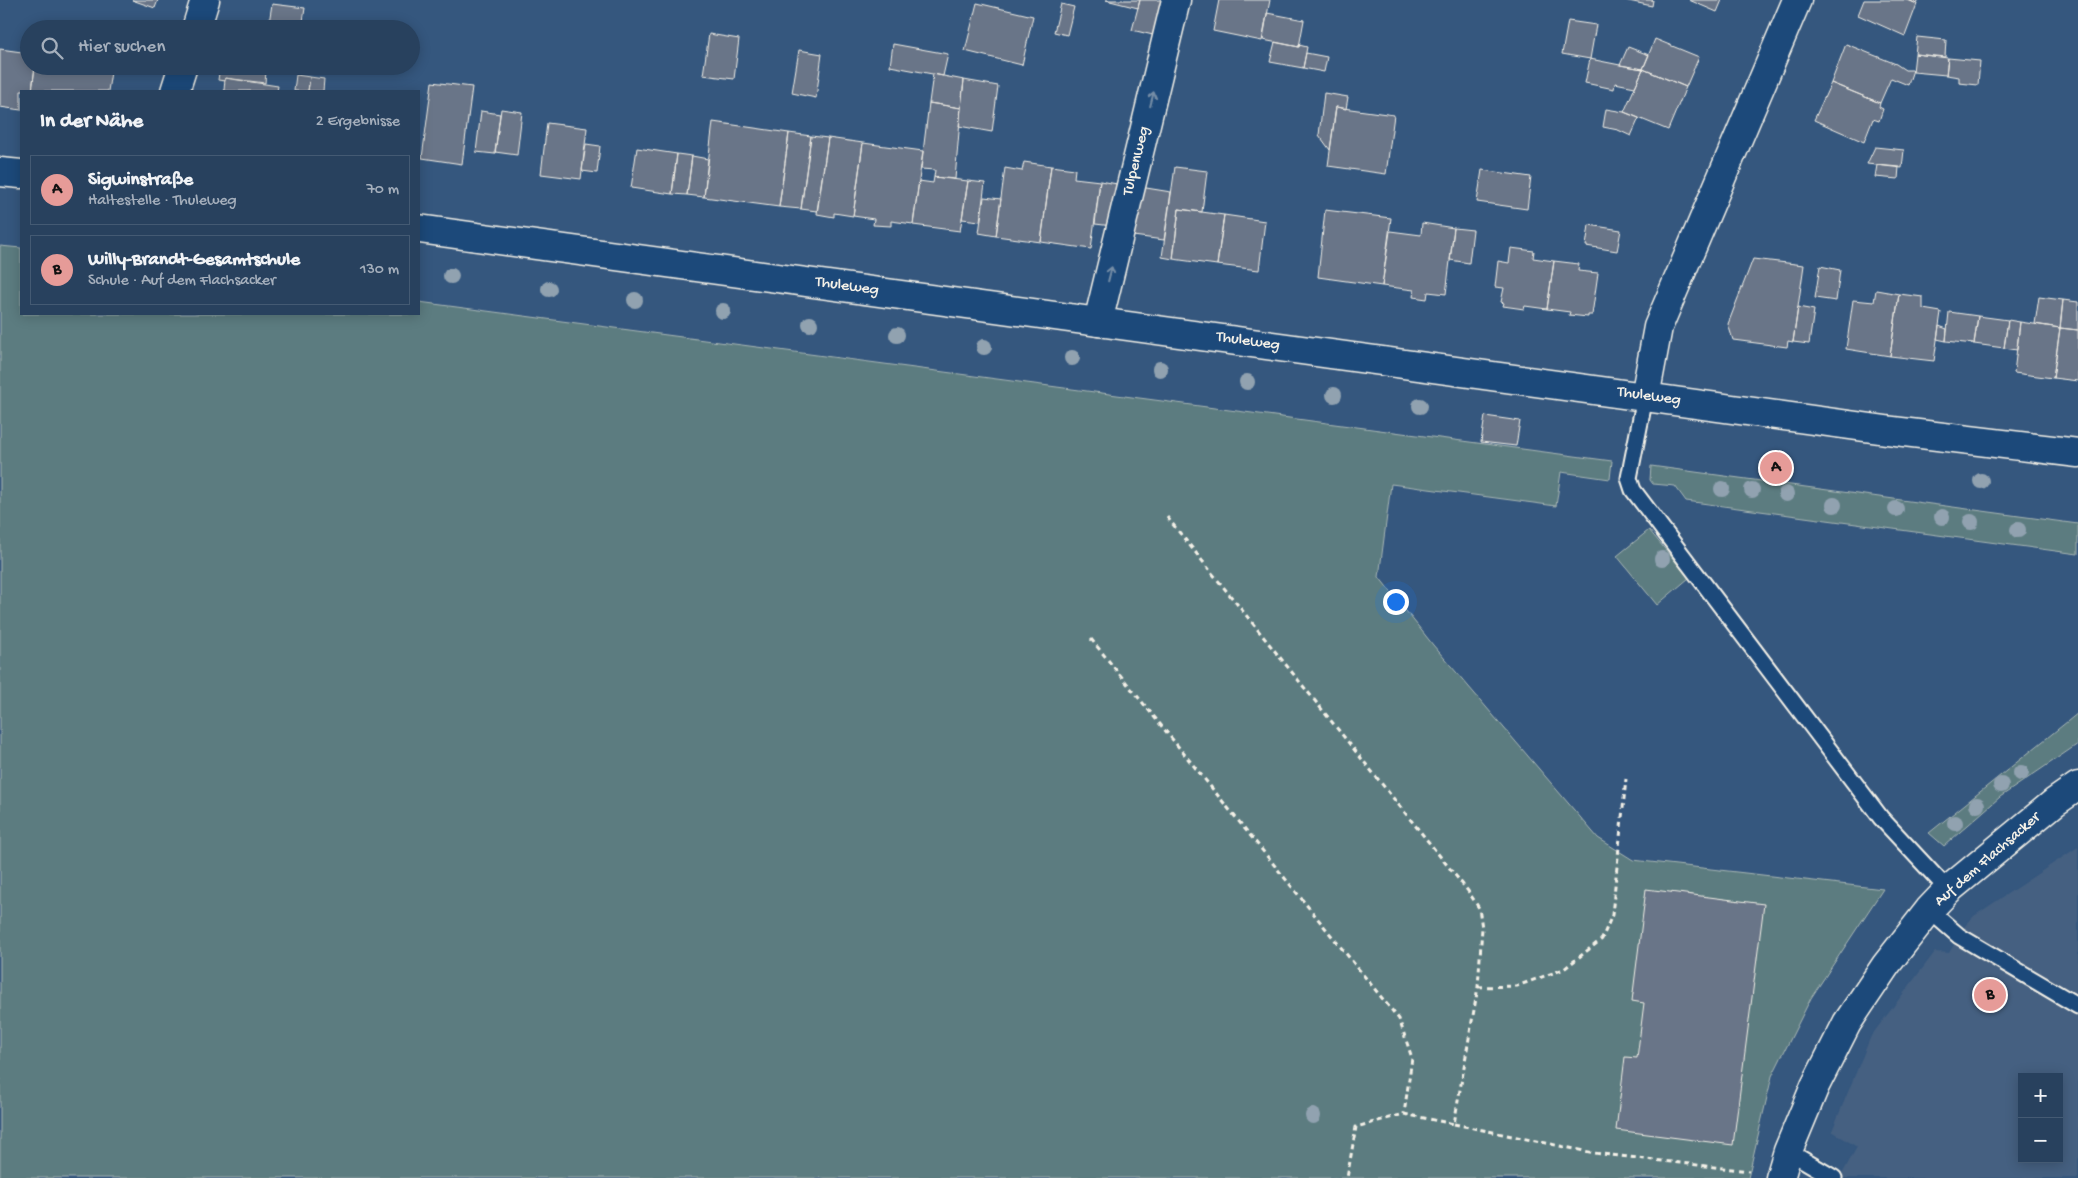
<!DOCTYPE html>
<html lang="de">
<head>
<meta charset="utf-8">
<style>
	:root { --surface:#28415e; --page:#304864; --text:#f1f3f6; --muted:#a5afbc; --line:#445a73; --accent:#e69b98 }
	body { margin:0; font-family:"Gochi Hand",sans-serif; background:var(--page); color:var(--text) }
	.controls { position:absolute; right:15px; bottom:15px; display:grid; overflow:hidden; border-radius:0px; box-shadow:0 2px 12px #0003 }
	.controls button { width:45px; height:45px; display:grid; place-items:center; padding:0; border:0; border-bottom:1px solid var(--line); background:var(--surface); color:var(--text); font:25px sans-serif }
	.you { position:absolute; left:1395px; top:601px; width:18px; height:18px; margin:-12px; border:4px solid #fff; border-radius:50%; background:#1a73e8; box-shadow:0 0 0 8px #1a73e833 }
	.badge { display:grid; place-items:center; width:32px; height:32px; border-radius:50%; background:var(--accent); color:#111; font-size:16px; font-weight:700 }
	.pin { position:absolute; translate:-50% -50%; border:2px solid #fff; box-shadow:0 1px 5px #0006 }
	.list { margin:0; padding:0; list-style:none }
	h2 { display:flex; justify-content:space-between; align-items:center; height:65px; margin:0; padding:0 20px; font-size:21px }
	h2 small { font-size:16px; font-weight:400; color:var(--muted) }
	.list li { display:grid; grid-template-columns:32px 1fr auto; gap:15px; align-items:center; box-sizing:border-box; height:70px; margin:0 10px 10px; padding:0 10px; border:1px solid var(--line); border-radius:0px }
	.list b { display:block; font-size:19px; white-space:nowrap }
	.list p { margin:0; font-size:16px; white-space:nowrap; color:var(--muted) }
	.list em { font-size:16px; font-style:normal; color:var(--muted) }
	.icon { flex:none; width:28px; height:28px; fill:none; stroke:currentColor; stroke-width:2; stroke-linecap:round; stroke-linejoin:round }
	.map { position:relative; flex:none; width:2078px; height:1178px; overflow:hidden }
	.search { position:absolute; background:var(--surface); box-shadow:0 2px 12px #0003; left:20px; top:20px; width:400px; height:55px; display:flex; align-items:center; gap:12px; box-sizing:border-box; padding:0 18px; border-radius:28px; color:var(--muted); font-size:19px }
	.panel { position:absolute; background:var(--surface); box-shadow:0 2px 12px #0003; left:20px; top:90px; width:400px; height:225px; border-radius:0px }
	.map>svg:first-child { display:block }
	.built { fill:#456081; fill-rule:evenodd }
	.green { fill:#5c7c80; stroke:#a8b6b4 }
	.building { fill:#697488; stroke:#f4f1e8 }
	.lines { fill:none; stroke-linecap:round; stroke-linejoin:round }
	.service-casing { stroke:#f4f1e8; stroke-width:19 }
	.minor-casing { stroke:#f4f1e8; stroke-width:31 }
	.tertiary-casing { stroke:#f4f1e8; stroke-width:31 }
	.path { stroke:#f4f1e8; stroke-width:3; stroke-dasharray:5 4; stroke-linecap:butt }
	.service { stroke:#1f4a7a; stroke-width:15 }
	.minor { stroke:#1f4a7a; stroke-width:28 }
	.tertiary { stroke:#1f4a7a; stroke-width:28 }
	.tree { fill:#91a2b0 }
	.oneway { stroke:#748da6 }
	.labels { text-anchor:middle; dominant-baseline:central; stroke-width:4; stroke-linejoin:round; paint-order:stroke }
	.street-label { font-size:16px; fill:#f4f1e8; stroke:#1f4a7a }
</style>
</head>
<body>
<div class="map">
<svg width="2078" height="1178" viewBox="0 0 2078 1178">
	<rect width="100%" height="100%" fill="#35577e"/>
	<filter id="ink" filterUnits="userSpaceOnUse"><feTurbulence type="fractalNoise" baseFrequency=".02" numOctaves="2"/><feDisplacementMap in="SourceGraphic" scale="10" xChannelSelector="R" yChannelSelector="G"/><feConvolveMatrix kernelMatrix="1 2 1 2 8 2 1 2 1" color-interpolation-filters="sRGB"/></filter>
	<g filter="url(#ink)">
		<!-- built -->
		<path class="built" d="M 2078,847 L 2078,1178 L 1840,1178 L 1857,1147 L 1832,1131 L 1871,1036 L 1935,952 L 1949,953 L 1965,926 L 1974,916 ZM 2022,1077 L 2059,1077 L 2059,1159 L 2022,1159 Z"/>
		<!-- green -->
		<path class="green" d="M 0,246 L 21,248 L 21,314 L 419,314 L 419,302 L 1612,461 L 1610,479 L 1561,472 L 1556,506 L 1391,484 L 1379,577 L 1433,645 L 1598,838 L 1633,860 L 1883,889 L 1811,998 L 1772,1076 L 1748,1178 L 0,1178 Z
			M 1651,466 L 2078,524 L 2078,554 L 1686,501 L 1675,486 L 1653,484 L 1650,480 Z
			M 1649,530 L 1689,578 L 1657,605 L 1617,556 Z
			M 2078,713 L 2078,744 L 2000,797 L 1944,846 L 1929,833 Z"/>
		<!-- building -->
		<path class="building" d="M 132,0 L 158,0 L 155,8 Z
			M 1106,0 L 1140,0 L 1138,8 Z
			M 1140,0 L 1161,0 L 1153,35 L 1132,30 Z
			M 1219,0 L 1270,0 L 1262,41 L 1213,31 Z
			M 1624,0 L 1653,0 L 1652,6 Z
			M 1689,0 L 1722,0 L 1717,12 Z
			M 1864,0 L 1908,0 L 1917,4 L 1905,36 L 1858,15 Z
			M 1908,0 L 1919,0 L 1917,4 Z
			M 977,3 L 1033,16 L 1022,65 L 965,51 Z
			M 272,4 L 305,8 L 302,28 L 269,23 Z
			M 1061,4 L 1074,7 L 1067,35 L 1054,32 Z
			M 1267,13 L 1304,20 L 1299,47 L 1263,40 Z
			M 1568,21 L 1596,25 L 1590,59 L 1562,54 Z
			M 709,34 L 739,39 L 734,79 L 703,75 Z
			M 1917,37 L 1946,40 L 1945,57 L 1915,54 Z
			M 1655,39 L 1699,57 L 1686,87 L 1643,69 Z
			M 1275,42 L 1299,47 L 1299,45 L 1307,47 L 1303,68 L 1270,62 Z
			M 893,44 L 948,54 L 943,76 L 890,66 Z
			M 1846,44 L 1896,64 L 1905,70 L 1913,70 L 1908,85 L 1891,78 L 1880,103 L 1831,83 Z
			M 1628,47 L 1649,55 L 1643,69 L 1620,65 Z
			M 0,49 L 29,53 L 29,66 L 35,66 L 32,91 L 21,91 L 21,110 L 0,107 Z
			M 799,50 L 822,54 L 816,98 L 792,93 Z
			M 1306,53 L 1327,57 L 1324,72 L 1303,68 Z
			M 1915,54 L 1948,58 L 1946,75 L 1913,72 Z
			M 1948,58 L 1980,61 L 1978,85 L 1959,83 L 1959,77 L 1946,75 Z
			M 1590,59 L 1620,65 L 1643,69 L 1635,87 L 1615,83 L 1614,89 L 1585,83 Z
			M 35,66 L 112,66 L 108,91 L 32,91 Z
			M 220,66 L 250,66 L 249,70 L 266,71 L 265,83 L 225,78 L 225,81 L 218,80 Z
			M 1643,69 L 1686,87 L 1668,130 L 1624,112 Z
			M 933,74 L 964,80 L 961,108 L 929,103 Z
			M 296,75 L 310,77 L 308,91 L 294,91 Z
			M 310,77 L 324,79 L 323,91 L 308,91 Z
			M 225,78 L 278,86 L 277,91 L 224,91 Z
			M 964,80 L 998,86 L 992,132 L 959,126 Z
			M 432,82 L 472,87 L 462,164 L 422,158 Z
			M 1831,83 L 1880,103 L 1879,107 L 1883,109 L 1879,121 L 1873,119 L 1864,142 L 1814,120 Z
			M 1324,93 L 1348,97 L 1346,109 L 1336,107 L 1330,150 L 1319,135 Z
			M 929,103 L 961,108 L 955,179 L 934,177 L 935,170 L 921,169 Z
			M 1336,107 L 1394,115 L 1386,174 L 1328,166 Z
			M 501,109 L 522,112 L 517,155 L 495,152 Z
			M 1606,109 L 1624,112 L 1639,118 L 1631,136 L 1618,130 L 1603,127 Z
			M 481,111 L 500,114 L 495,154 L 476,152 Z
			M 713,122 L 789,133 L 779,207 L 704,197 Z
			M 547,123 L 587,128 L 581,179 L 541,174 Z
			M 789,133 L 811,136 L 801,209 L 779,207 Z
			M 811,136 L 828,138 L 817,211 L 801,209 Z
			M 828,138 L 863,143 L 853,216 L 834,213 L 834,217 L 817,214 Z
			M 863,143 L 923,151 L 913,224 L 891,221 L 891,226 L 873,225 L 874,219 L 853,216 Z
			M 586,144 L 600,146 L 597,173 L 582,171 Z
			M 1875,147 L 1904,150 L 1902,168 L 1867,164 Z
			M 637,148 L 677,154 L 672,194 L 631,188 Z
			M 677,154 L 692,156 L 687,195 L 672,194 Z
			M 692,156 L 708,159 L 704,197 L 687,195 Z
			M 1024,162 L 1051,166 L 1041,242 L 996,236 L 1005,168 L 1022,171 Z
			M 1877,165 L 1899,167 L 1898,179 L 1875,177 Z
			M 1051,166 L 1075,169 L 1074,178 L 1100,181 L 1091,249 L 1041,242 Z
			M 1175,167 L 1207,171 L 1202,212 L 1179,209 L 1173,259 L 1162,257 Z
			M 1482,170 L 1531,177 L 1527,209 L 1477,202 Z
			M 934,177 L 968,181 L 960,231 L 913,225 L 919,181 L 933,183 Z
			M 968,181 L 985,183 L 980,221 L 962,219 Z
			M 1100,181 L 1123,185 L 1113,226 L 1095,224 Z
			M 1140,187 L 1171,192 L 1164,240 L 1133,236 Z
			M 984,197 L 1001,199 L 996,236 L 979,233 Z
			M 1179,209 L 1224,215 L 1217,265 L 1173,259 Z
			M 1325,210 L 1391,218 L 1382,286 L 1318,277 Z
			M 1224,215 L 1265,221 L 1259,270 L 1217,265 Z
			M 1422,223 L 1454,228 L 1446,294 L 1428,292 L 1427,299 L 1413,297 L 1414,290 L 1382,286 L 1390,231 L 1421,235 Z
			M 1589,225 L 1621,230 L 1617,251 L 1586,246 Z
			M 1454,228 L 1473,230 L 1469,263 L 1450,260 Z
			M 1511,248 L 1534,251 L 1533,258 L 1554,261 L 1547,309 L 1525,306 L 1524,309 L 1503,306 L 1504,303 L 1501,302 L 1504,288 L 1495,287 L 1498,261 L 1509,263 Z
			M 1753,259 L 1804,265 L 1793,342 L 1788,341 L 1787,347 L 1733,340 L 1728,324 Z
			M 1554,261 L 1579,264 L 1578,271 L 1598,273 L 1592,315 L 1588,315 L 1588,317 L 1569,315 L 1570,312 L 1547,309 Z
			M 1820,266 L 1840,270 L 1836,301 L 1815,298 Z
			M 1876,290 L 1899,294 L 1890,356 L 1846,349 L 1853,300 L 1874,302 Z
			M 1899,294 L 1923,297 L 1923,309 L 1941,312 L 1934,361 L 1890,356 Z
			M 2039,297 L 2063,300 L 2060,328 L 2035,324 Z
			M 2063,300 L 2078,302 L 2078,330 L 2060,328 Z
			M 1798,307 L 1814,310 L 1809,344 L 1793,342 Z
			M 1949,312 L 1978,316 L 1974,344 L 1946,341 Z
			M 1978,316 L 2008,320 L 2004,348 L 1974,344 Z
			M 2008,320 L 2020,322 L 2017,350 L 2004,348 Z
			M 2020,322 L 2060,328 L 2053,378 L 2014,373 Z
			M 1939,326 L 1947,329 L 1946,341 L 1937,339 Z
			M 2060,328 L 2078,330 L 2078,381 L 2053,378 Z
			M 1485,416 L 1520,421 L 1516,446 L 1481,442 Z
			M 1646,889 L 1764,904 L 1733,1145 L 1616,1130 L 1625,1057 L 1637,1058 L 1644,1003 L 1632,1001 Z"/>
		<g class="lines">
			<!-- service casing -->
			<g class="service-casing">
				<path id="service" d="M 1645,397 L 1629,478 L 1633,490 L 1881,818 L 1948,890
					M 1929,910 L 1959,936 L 2078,1006
					M 1788,1151 L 1834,1178"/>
			</g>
			<!-- minor casing -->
			<g class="minor-casing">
				<path id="minor" d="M 196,29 L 205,0
					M 175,91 L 183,66
					M 1098,322 L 1176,0
					M 1780,1178 L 1788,1151 L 1815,1086 L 1847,1023 L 1886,965 L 1929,910 L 1948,890 L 2055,802 L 2078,786"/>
			</g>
			<!-- tertiary casing -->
			<g class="tertiary-casing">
				<path id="tertiary" d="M 0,172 L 21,174
					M 419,229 L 1886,430 L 2078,453
					M 1645,397 L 1658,327 L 1797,0"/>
			</g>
			<!-- path -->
			<path class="path" d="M 1167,517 L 1468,891 L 1479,908 L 1482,928 L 1478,987 L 1454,1124 L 1404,1114 L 1356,1127 L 1347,1178
				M 1091,639 L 1399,1019 L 1412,1058 L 1404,1114
				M 1478,987 L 1517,986 L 1564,969 L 1602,939 L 1612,915 L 1626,779
				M 1454,1124 L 1594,1153 L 1749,1171"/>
			<!-- service -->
			<use href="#service" class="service"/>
			<!-- minor -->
			<use href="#minor" class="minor"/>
			<!-- tertiary -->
			<use href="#tertiary" class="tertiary"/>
		</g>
		<!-- trees -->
		<g class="tree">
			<circle cx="451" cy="276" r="8"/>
			<circle cx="549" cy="289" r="8"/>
			<circle cx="635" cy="300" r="8"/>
			<circle cx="723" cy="311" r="8"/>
			<circle cx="810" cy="324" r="8"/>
			<circle cx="897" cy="335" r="8"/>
			<circle cx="984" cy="347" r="8"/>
			<circle cx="1072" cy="358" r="8"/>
			<circle cx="1160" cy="369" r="8"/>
			<circle cx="1247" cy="382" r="8"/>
			<circle cx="1334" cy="395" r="8"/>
			<circle cx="1420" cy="406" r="8"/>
			<circle cx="1981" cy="481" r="8"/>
			<circle cx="1722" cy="489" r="8"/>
			<circle cx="1752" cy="490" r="8"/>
			<circle cx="1786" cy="494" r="8"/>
			<circle cx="1834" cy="505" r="8"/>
			<circle cx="1896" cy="509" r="8"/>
			<circle cx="1942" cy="517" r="8"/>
			<circle cx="1971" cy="522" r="8"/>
			<circle cx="2018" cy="530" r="8"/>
			<circle cx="1662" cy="559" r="8"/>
			<circle cx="2021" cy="773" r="8"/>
			<circle cx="2001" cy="785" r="8"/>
			<circle cx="1977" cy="805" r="8"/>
			<circle cx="1955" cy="823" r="8"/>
			<circle cx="1313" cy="1116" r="8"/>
		</g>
		<!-- one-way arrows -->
		<defs><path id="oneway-shaft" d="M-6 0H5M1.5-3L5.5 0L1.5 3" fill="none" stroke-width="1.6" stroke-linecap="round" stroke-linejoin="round" transform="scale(1.25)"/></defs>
		<g class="oneway">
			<use href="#oneway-shaft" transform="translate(1152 99) rotate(-76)"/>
			<use href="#oneway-shaft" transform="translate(1110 274) rotate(-76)"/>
		</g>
	</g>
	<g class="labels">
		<!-- street labels -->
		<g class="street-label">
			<text transform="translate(1137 161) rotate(-76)">Tulpenweg</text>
			<text transform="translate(847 287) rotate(8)">Thuleweg</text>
			<text transform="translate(1248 342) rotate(8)">Thuleweg</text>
			<text transform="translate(1649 397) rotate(8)">Thuleweg</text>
			<text transform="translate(1988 860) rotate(-41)">Auf dem Flachsacker</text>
		</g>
	</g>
</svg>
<div class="controls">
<button>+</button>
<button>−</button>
</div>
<div class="you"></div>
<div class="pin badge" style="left:1776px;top:468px">A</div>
<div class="pin badge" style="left:1990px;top:995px">B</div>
<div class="search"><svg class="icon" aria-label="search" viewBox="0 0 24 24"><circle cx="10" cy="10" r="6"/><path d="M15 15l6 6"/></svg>Hier suchen</div>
<section class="panel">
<h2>In der Nähe<small>2 Ergebnisse</small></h2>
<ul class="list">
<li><span class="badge">A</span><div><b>Sigwinstraße</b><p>Haltestelle · Thuleweg</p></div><em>70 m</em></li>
<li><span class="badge">B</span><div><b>Willy-Brandt-Gesamtschule</b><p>Schule · Auf dem Flachsacker</p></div><em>130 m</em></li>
</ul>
</section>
</div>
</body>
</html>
